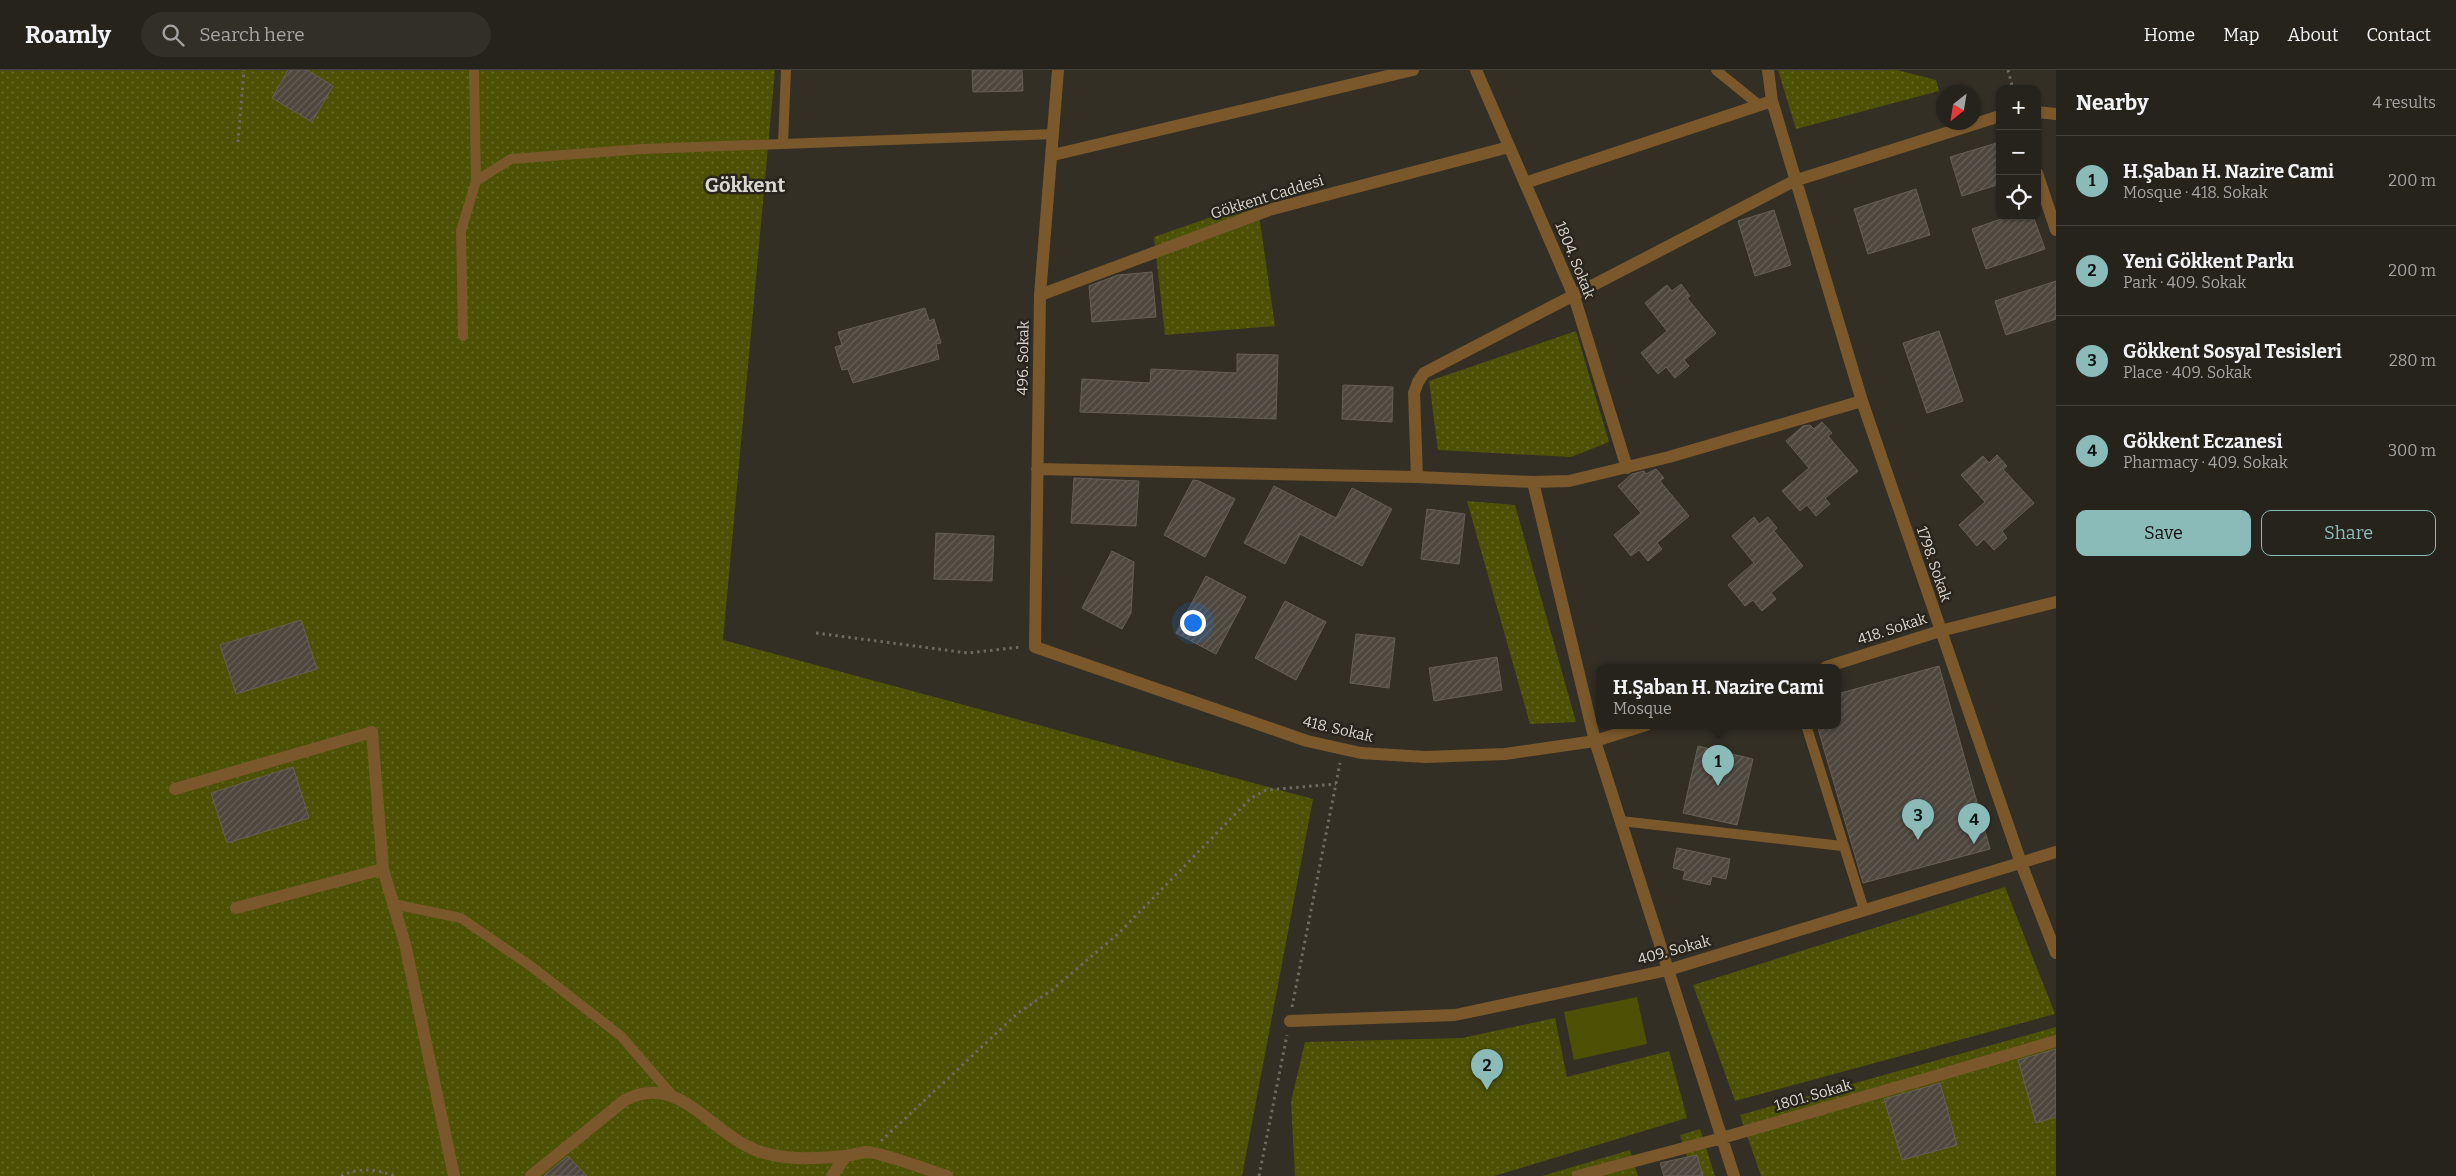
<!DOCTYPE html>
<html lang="en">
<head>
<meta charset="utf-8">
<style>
	:root { --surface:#26231c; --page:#322f29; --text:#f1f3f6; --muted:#a4a4a3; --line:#42403b; --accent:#8bbbb9 }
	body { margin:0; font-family:Bitter,serif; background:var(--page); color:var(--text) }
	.controls { position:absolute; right:15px; top:15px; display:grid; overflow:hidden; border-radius:10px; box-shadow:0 1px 4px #0004 }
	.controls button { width:45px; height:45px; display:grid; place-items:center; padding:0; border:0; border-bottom:1px solid var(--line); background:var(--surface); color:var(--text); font:25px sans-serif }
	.compass { position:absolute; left:1936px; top:15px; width:45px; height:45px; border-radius:50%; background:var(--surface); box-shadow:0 1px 4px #0004; rotate:210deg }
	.you { position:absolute; left:1192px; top:552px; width:18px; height:18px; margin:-12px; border:4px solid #fff; border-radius:50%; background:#1a73e8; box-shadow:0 0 0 8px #1a73e833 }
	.badge { display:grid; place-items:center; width:32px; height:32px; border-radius:50%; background:var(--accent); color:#111; font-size:16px; font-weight:700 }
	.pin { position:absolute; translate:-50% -41px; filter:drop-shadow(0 1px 2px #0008) }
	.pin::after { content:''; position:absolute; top:26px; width:18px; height:15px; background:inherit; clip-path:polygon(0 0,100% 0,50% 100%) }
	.popup { position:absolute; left:1596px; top:594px; width:245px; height:65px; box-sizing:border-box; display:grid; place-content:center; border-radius:10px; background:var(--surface); filter:drop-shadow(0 1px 4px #0005); font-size:16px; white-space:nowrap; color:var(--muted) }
	.popup b { font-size:19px; color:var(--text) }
	.popup::after { content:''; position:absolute; left:50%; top:100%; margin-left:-10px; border:10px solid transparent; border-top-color:var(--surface) }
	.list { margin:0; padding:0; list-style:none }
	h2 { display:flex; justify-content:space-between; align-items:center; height:65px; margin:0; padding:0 20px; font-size:21px }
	h2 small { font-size:16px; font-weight:400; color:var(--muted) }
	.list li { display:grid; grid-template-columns:32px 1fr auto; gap:15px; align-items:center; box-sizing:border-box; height:90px; padding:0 20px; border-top:1px solid var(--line) }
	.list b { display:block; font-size:19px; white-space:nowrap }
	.list p { margin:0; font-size:16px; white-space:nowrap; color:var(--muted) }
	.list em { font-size:16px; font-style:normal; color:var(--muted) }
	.actions { display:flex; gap:10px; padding:15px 20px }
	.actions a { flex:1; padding:11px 0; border:1px solid var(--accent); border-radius:10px; text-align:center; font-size:18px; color:var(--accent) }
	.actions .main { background:var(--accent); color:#111 }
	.icon { flex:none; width:28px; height:28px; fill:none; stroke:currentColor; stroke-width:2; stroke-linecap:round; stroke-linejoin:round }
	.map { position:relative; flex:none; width:2056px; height:1106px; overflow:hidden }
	header { display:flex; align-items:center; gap:30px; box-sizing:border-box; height:70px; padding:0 25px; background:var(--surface); border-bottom:1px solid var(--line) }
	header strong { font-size:24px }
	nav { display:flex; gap:28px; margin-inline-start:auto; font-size:18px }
	.search { width:350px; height:45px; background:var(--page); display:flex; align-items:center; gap:12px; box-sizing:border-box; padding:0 18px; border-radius:28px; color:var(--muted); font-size:19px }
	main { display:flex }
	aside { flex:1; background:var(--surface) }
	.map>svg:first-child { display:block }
	.grass { fill:url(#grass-dots) }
	.garden { fill:#4c5106 }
	.building { fill:url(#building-hatch); stroke:#675f56 }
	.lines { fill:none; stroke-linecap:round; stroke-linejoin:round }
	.path { stroke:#6e6a61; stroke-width:3; stroke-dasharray:2.5 4; stroke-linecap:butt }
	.service { stroke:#7a582b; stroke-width:10 }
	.minor { stroke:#7a582b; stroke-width:12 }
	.labels { text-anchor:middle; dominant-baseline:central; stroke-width:5; stroke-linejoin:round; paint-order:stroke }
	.street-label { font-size:15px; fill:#dbd8d2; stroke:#29251c }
	.district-label { font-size:20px; font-weight:bold; fill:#dbd8d2; stroke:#29251c }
</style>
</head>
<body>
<header>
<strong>Roamly</strong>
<div class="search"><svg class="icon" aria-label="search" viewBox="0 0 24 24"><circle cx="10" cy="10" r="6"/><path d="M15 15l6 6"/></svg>Search here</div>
<nav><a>Home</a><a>Map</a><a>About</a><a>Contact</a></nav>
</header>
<main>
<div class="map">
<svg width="2056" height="1106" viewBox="0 0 2056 1106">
	<defs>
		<pattern id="grass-dots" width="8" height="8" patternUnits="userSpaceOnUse" patternTransform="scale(1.25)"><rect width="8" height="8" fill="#4c5106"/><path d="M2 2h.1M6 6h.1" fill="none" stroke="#656929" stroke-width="1.8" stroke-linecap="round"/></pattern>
		<pattern id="building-hatch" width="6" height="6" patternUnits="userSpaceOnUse" patternTransform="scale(1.25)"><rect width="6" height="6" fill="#4d473e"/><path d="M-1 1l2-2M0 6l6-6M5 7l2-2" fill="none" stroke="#666159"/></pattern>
	</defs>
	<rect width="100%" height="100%" fill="#332f25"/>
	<!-- grass -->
	<path class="grass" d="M 0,0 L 775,0 L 723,570 L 1313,729 L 1242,1106 L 0,1106 Z
		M 1778,0 L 1897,0 L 1936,10 L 1939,21 L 1796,59 Z
		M 1257,131 L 1275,256 L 1165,265 L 1154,167 Z
		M 1576,261 L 1609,372 L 1571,387 L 1438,380 L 1429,311 Z
		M 1467,431 L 1515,435 L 1576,652 L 1530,654 Z
		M 2005,817 L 2055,944 L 1735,1031 L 1693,915 Z
		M 1555,948 L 1567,1007 L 1669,981 L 1687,1048 L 1494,1106 L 1295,1106 L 1291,1032 L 1305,972 L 1462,968 Z
		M 2056,957 L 2056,1106 L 1761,1106 L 1740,1045 Z
		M 1700,1059 L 1715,1106 L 1693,1106 L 1680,1065 Z
		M 1630,1080 L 1638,1106 L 1542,1106 Z"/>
	<!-- garden -->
	<path class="garden" d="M 1637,927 L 1647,974 L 1574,990 L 1564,942 Z"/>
	<!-- building -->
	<path class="building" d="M 288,0 L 307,0 L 333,16 L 312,52 L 272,28 Z
		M 972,0 L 1022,0 L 1023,21 L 973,22 Z
		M 2000,72 L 2000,114 L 1962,126 L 1950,87 Z
		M 1916,119 L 1930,165 L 1868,184 L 1854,139 Z
		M 1774,140 L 1791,195 L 1755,206 L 1738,151 Z
		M 2010,146 L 2033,146 L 2045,179 L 1986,199 L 1972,159 Z
		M 1152,202 L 1156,247 L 1092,252 L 1089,216 L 1118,205 Z
		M 2056,211 L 2056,249 L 2006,265 L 1995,231 Z
		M 1681,214 L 1690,226 L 1687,228 L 1716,263 L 1684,290 L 1689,296 L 1675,308 L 1666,297 L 1658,304 L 1641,283 L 1667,261 L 1645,233 L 1667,215 L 1672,221 Z
		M 925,238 L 929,251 L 934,249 L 941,273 L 936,274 L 939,289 L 853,313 L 848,299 L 842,300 L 835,277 L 842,275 L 838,262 Z
		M 1939,261 L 1963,331 L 1927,343 L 1903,273 Z
		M 1237,284 L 1278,285 L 1276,349 L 1080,342 L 1082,309 L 1150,313 L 1151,299 L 1237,303 Z
		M 1343,315 L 1393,317 L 1392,352 L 1342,349 Z
		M 1822,352 L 1832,363 L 1828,366 L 1858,401 L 1825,428 L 1830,434 L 1816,446 L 1807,435 L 1800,441 L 1782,421 L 1809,398 L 1786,371 L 1803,356 L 1810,355 L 1814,359 Z
		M 1997,385 L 2007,396 L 2003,399 L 2034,433 L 2002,461 L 2007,468 L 1994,480 L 1984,469 L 1977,476 L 1959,455 L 1985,432 L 1961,405 L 1983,386 L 1989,393 Z
		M 1656,399 L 1664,408 L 1660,411 L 1689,446 L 1657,473 L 1662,479 L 1648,491 L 1639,480 L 1631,486 L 1614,465 L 1641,443 L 1618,416 L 1632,404 L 1644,401 L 1646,404 Z
		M 1074,408 L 1139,411 L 1136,456 L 1071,453 Z
		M 1193,410 L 1199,411 L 1235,429 L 1205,487 L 1164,465 Z
		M 1274,416 L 1336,448 L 1352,418 L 1392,439 L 1362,496 L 1300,464 L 1285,494 L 1244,473 Z
		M 1427,439 L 1465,444 L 1459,494 L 1421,489 Z
		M 1754,447 L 1759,454 L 1768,447 L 1777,458 L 1774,461 L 1803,496 L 1771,523 L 1776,529 L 1762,541 L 1753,530 L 1745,536 L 1728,515 L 1754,493 L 1732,466 Z
		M 936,463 L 994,466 L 992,511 L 934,509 Z
		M 1112,481 L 1134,492 L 1131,543 L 1122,559 L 1082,538 Z
		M 1206,506 L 1246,527 L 1216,584 L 1176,563 Z
		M 1285,531 L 1326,552 L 1296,610 L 1255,588 Z
		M 301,550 L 317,599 L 236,624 L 220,575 Z
		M 1356,564 L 1395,568 L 1389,618 L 1350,613 Z
		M 1497,587 L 1502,620 L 1434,631 L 1429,598 Z
		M 1939,596 L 1990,779 L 1863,813 L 1817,655 L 1837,655 L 1837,624 Z
		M 1698,676 L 1753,689 L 1737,755 L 1683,743 Z
		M 293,697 L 309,748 L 227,773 L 211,723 Z
		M 1677,778 L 1730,789 L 1726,809 L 1712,806 L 1710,815 L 1683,809 L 1685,801 L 1673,798 Z
		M 2056,979 L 2056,1047 L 2036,1053 L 2018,990 Z
		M 1940,1013 L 1957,1075 L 1902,1090 L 1884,1029 Z
		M 1697,1085 L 1703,1106 L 1664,1106 L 1660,1093 Z
		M 568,1086 L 587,1106 L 544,1106 L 546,1104 Z"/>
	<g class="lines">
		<!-- path -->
		<path class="path" d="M 2008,0 L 2013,19
			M 238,72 L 244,0
			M 816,563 L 968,583 L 1021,577
			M 1292,937 L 1340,693
			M 881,1071 L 1018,943 L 1052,920 L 1119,863 L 1250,729 L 1266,720 L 1336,714
			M 93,1106 L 94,1106
			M 341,1106 C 360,1097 375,1099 395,1106
			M 1259,1106 L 1287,965"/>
		<!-- service -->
		<path class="service" d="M 474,0 L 476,111
			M 1716,0 L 1759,35
			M 783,73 L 786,0
			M 463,266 L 461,161 L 476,111 L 511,89 L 642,79 L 1054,64
			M 1806,655 L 1864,840
			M 1621,751 L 1842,776
			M 393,834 L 461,848 L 532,897 L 621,966 L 672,1025"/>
		<!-- minor -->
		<path class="minor" d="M 1058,0 L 1040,225 L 1035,577 L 1307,671 L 1361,683 L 1426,687 L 1505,684 L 1595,671 L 1646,655
			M 1476,0 L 1574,226 L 1627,398
			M 1768,0 L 1772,31
			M 2037,42 L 2056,44
			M 1053,85 L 1413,0
			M 2037,103 L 2056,160
			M 1525,113 L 1772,31 L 1862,331 L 2021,793 L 2056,883
			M 1040,225 L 1269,140 L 1509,77
			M 1037,399 L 1417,407 L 1533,412 L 1569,411 L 1669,387 L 1862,331
			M 1417,407 L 1414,323 L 1418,312 L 1424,303 L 1794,111 L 2000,46
			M 1533,412 L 1595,671 L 1734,1106
			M 1826,597 L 1940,561 L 2056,532
			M 175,719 L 372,662 L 383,799 L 405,874 L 454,1106
			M 236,838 L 383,799
			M 1290,951 L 1455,945 L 1668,900 L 2056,782
			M 531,1106 L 625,1030 C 677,1003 707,1058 751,1078 C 779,1091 814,1089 844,1086 C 852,1085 859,1083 867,1082 C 880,1082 931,1101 947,1106
			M 832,1106 L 846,1086
			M 1578,1106 L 1722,1068 L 2056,971"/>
	</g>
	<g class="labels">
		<!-- street labels -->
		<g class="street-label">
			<text transform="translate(1267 127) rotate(-17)">Gökkent Caddesi</text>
			<text transform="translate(1575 190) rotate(68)">1804. Sokak</text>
			<text transform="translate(1023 288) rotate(-89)">496. Sokak</text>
			<text transform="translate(1934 494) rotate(71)">1798. Sokak</text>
			<text transform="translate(1892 559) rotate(-18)">418. Sokak</text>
			<text transform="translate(1338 659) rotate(13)">418. Sokak</text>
			<text transform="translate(1674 880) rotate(-15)">409. Sokak</text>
			<text transform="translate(1813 1025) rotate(-16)">1801. Sokak</text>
		</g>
		<!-- district labels -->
		<g class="district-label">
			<text x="745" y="115">Gökkent</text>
		</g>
	</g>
</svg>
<div class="controls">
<button>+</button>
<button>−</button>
<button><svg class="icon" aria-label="locate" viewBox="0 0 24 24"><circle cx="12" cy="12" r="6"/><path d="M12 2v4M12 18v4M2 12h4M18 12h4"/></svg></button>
</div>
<svg class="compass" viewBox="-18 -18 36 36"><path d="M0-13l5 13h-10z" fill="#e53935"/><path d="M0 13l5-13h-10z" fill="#a4a4a3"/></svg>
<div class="you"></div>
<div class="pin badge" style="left:1718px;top:716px">1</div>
<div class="popup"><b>H.Şaban H. Nazire Cami</b>Mosque</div>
<div class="pin badge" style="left:1487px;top:1020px">2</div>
<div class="pin badge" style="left:1918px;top:770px">3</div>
<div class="pin badge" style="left:1974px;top:774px">4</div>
</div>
<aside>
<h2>Nearby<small>4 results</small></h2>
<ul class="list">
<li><span class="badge">1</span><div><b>H.Şaban H. Nazire Cami</b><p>Mosque · 418. Sokak</p></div><em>200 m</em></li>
<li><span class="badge">2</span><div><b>Yeni Gökkent Parkı</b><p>Park · 409. Sokak</p></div><em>200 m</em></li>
<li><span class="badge">3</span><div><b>Gökkent Sosyal Tesisleri</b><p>Place · 409. Sokak</p></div><em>280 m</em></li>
<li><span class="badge">4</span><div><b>Gökkent Eczanesi</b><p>Pharmacy · 409. Sokak</p></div><em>300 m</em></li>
</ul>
<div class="actions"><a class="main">Save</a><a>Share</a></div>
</aside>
</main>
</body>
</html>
